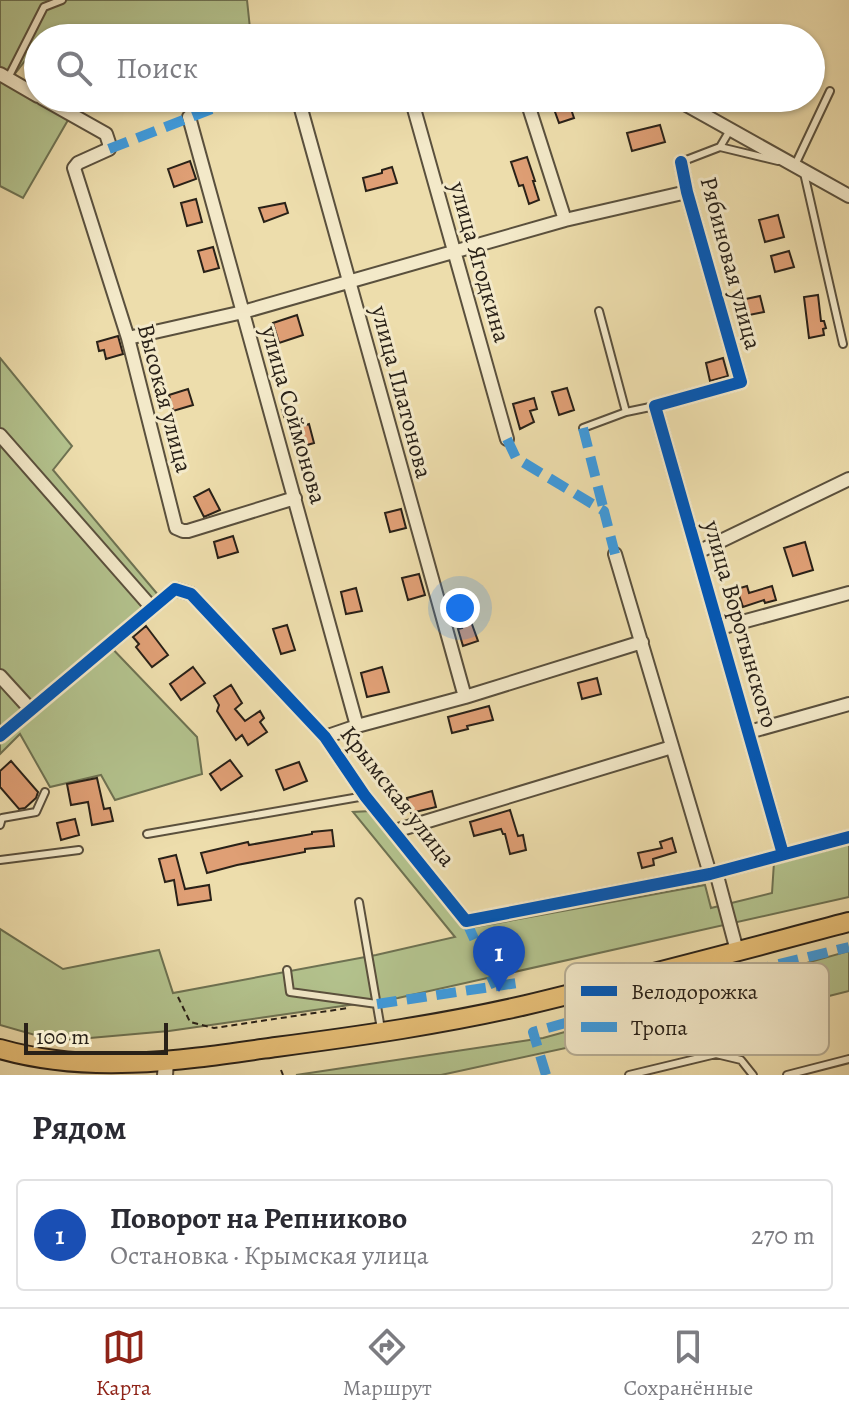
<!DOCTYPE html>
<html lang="ru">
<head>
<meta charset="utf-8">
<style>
	:root { --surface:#fff; --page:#f7f7f7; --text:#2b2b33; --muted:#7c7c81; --line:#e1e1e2; --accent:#8f2418 }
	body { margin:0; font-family:Alegreya,serif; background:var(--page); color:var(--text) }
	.scale { position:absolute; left:24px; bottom:20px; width:144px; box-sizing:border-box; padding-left:8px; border:4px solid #292118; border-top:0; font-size:22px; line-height:28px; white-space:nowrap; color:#292118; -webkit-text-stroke:6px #f3e9c9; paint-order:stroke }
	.you { position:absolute; left:460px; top:608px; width:28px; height:28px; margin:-20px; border:6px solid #fff; border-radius:50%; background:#1a73e8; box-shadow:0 0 0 12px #1a73e833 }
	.badge { display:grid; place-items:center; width:52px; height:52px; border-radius:50%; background:var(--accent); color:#fff; font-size:26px; font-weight:700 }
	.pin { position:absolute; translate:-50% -66px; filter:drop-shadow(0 2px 4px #0008) }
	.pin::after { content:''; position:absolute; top:42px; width:28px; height:24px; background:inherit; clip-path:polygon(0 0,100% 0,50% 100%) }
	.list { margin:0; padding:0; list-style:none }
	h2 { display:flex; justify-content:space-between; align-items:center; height:104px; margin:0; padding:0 32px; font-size:34px }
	h2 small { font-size:26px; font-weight:400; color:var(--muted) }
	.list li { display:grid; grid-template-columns:52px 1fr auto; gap:24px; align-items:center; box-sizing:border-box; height:112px; margin:0 16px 16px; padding:0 16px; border:2px solid var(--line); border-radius:8px }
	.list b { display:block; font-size:30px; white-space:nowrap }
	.list p { margin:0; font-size:26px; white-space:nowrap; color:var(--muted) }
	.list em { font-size:26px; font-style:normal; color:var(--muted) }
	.icon { flex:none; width:44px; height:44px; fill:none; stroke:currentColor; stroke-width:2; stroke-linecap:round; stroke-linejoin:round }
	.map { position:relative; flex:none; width:849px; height:1075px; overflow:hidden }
	.search { position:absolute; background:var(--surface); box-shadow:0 2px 6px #0004; left:24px; right:24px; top:24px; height:88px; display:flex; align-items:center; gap:20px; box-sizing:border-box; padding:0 28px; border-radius:44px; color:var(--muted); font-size:30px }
	.sheet { height:232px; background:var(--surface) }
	nav { display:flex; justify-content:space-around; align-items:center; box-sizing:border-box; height:112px; border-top:2px solid var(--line); background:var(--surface); font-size:22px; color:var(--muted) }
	nav a { display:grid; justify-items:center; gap:4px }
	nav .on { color:var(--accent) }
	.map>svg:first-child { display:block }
	.green { fill:#b3c28d; stroke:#6e7252; stroke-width:2 }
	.building { fill:#df9f75; stroke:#292118; stroke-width:2 }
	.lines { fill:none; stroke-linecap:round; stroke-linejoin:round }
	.service-casing { stroke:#5a503d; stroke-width:10 }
	.minor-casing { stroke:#5a503d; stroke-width:16 }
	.tertiary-casing { stroke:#5a503d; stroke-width:18 }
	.primary-casing { stroke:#292118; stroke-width:22 }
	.path { stroke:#292118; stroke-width:2; stroke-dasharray:6 4; stroke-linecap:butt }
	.service { stroke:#f3e9c9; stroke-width:6 }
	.minor { stroke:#f3e9c9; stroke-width:12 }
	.tertiary { stroke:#f3e9c9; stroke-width:14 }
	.primary { stroke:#e6be76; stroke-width:18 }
	.quiet { stroke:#3d9bdf; stroke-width:10; stroke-dasharray:20 10; stroke-linecap:butt }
	.cycleway-casing { stroke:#f3e9c9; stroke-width:17 }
	.cycleway { stroke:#0057b8; stroke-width:12 }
	.labels { text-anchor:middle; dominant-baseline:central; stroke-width:6; stroke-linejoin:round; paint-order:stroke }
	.street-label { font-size:24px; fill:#292118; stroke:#f3e9c9 }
	.key { fill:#f3e9c9; stroke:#b6ad94; stroke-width:2 }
	.key-label { font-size:22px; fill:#292118 }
</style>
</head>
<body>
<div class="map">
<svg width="849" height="1075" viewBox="0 0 849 1075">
	<rect width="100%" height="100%" fill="#edddac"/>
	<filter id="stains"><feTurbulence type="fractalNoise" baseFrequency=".0025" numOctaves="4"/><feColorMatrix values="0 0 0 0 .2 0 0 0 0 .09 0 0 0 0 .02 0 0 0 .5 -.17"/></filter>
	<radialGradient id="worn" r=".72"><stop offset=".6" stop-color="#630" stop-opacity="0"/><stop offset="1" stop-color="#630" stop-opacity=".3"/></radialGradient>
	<!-- green -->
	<path class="green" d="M 0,0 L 247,0 L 251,38 L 38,38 L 38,48 L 35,48 L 7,84 L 68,120 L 23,198 L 0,186 Z
		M 0,358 L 72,446 L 53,470 L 159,596 L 106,642 L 197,737 L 202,774 L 115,800 L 101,775 L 50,787 L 20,734 L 0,754 Z
		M 371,811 L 470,928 L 705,885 L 711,908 L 772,893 L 774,862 L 849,844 L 849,897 L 398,998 L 169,1031 L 56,1041 L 0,1025 L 0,929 L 63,969 L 159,950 L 173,993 L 376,955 L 455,937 L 353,812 Z
		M 849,951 L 849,991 L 805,1002 L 785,969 Z
		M 750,981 L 758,1008 L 724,1023 L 704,1018 L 441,1075 L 296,1075 L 543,1038 Z"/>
	<!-- building -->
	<path class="building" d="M 550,98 L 570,98 L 574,108 L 571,109 L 574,118 L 559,123 Z
		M 660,125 L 665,142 L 632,151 L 627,133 Z
		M 527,157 L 535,181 L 533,181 L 539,200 L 529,204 L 523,185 L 519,186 L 511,162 Z
		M 190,161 L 196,179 L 174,187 L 168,169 Z
		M 392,167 L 397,183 L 366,191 L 363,178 L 382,173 L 382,170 Z
		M 196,199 L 202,222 L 187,226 L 181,203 Z
		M 285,203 L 288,213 L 264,222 L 259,208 Z
		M 778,215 L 784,237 L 765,242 L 759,220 Z
		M 213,247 L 219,268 L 204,272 L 198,251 Z
		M 789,251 L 794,267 L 775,272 L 771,256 Z
		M 818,295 L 821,321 L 824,321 L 826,328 L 823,329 L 824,335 L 809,338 L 804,297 Z
		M 760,296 L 764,312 L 739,317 L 736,301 Z
		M 297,315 L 303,335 L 279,343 L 273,323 Z
		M 118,336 L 123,354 L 106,359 L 104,350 L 99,351 L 97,342 Z
		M 723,358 L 728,376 L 710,381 L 706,363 Z
		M 567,388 L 574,410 L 559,415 L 552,392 Z
		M 188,389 L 193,405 L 173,411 L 169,395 Z
		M 534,398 L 537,409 L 530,411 L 534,422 L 520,429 L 513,404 Z
		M 293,407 L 300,427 L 309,424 L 314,443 L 297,448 L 289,421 L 286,422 L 282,410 Z
		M 209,489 L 220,510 L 204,517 L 194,497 Z
		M 401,509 L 406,528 L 390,532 L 385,513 Z
		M 233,536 L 238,552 L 218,558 L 214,542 Z
		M 805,542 L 813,570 L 793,576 L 784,548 Z
		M 419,574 L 425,595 L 408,600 L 402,578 Z
		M 747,586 L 749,593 L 772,586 L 776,600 L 765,603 L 764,600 L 743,607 L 737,589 Z
		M 356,588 L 362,611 L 346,614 L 341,592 Z
		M 465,605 L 478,641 L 463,646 L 458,629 L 462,628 L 454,608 Z
		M 287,625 L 295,650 L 281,654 L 273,629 Z
		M 146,626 L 168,655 L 152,667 L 136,647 L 139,644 L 133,637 Z
		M 193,667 L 205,683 L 181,700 L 170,684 Z
		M 382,667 L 389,692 L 367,697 L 361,673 Z
		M 597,678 L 601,694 L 582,699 L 578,683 Z
		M 231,685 L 242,703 L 235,709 L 245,721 L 260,711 L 264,718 L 260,722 L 267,732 L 248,745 L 242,735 L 236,740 L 217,711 L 219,705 L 214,696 Z
		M 489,706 L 493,720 L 467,726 L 468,729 L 452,733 L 448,717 Z
		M 230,760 L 242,776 L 221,790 L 210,774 Z
		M 11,761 L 38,792 L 36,798 L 25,808 L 19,809 L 0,787 L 0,771 Z
		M 299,762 L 307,781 L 284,790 L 276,770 Z
		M 97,778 L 104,809 L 110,808 L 113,821 L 92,825 L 88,802 L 71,805 L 67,784 Z
		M 432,791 L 436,807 L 411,813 L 407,798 Z
		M 510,810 L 518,836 L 523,835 L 526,850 L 510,854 L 505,834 L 503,834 L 501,829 L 474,836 L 470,822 Z
		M 75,819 L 79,835 L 61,840 L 57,823 Z
		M 332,830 L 334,846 L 305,849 L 305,852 L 237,865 L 207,873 L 201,853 L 248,842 L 249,845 L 312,834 L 312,832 Z
		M 672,838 L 676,852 L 653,859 L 654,865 L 642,868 L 638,853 L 662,848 L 660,842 Z
		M 176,855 L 185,889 L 209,885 L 211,900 L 178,905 L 174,880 L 165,882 L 159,859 Z"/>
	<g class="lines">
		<!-- service casing -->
		<g class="service-casing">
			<path id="service" d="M 8,78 L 44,7 L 62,0
				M 720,147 L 778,161
				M 681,162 L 720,147 L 730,130
				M 792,164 L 795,165 L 830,91
				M 804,173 L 843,344
				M 599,311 L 626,412 L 655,406
				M 583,428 L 626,412
				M 0,825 L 2,818 L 36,812 L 45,792
				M 147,834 L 365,796
				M 0,860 L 79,850
				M 359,902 L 381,1029
				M 287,970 L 290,992 L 377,1004
				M 629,1075 L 716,1054 L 741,1060 L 753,1075
				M 787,1075 L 849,1059"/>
		</g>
		<!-- minor casing -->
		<g class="minor-casing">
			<path id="minor" d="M 0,74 L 38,96
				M 42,98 L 106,134 L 109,143 L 109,149 L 78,163 L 74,168 L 128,338 L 176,528 L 183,531 L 188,531 L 295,498
				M 298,98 L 465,697
				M 411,98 L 507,439
				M 526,98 L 565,220
				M 674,98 L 849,196
				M 189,117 L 357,726
				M 681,162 L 687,192 L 741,382 L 655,406 L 783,854
				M 128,338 L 243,312 L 565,220 L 687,192
				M 0,435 L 152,608
				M 698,552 L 849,479
				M 615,554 L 710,874
				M 720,628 L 849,593
				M 0,676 L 31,710
				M 749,732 L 849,704
				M 0,736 L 175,589 L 191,594 L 325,737 L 365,796 L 466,921 L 710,874 L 849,837
				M 325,737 L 357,726 L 465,697 L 642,642
				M 395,831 L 672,747
				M 716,872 L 737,951"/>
		</g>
		<!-- tertiary casing -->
		<g class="tertiary-casing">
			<path id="tertiary" d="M 165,1075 L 166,1063"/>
		</g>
		<!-- primary casing -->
		<g class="primary-casing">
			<path id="primary" d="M 0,1049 C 91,1075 184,1060 276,1047 C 360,1036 444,1024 526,1005 C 634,979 742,950 849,922"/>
		</g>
		<!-- path -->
		<path class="path" d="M 178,997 L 190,1022 L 214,1028 L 348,1008
			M 281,1070 L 283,1075"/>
		<!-- service -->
		<use href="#service" class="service"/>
		<!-- minor -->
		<use href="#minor" class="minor"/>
		<!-- tertiary -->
		<use href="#tertiary" class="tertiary"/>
		<!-- primary -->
		<use href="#primary" class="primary"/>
		<!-- quiet -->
		<path class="quiet" d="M 109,149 L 240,98
			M 583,428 L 604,511
			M 507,439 L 516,458 L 604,511 L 615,554
			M 466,921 L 496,987
			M 377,1004 L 517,983
			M 546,1075 L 533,1032 L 771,966 L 849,947"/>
		<!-- cycleway casing -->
		<g class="cycleway-casing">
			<path id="cycleway" d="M 681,162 L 687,192 L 741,382 L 655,406 L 783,854
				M 0,736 L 175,589 L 191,594 L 325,737 L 365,796 L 466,921 L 710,874 L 849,837"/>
		</g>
		<!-- cycleway -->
		<use href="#cycleway" class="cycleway"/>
	</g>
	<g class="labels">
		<!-- street labels -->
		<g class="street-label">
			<text transform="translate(480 262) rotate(74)">улица Ягодкина</text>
			<text transform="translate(731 263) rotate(75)">Рябиновая улица</text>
			<text transform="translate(402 392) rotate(75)">улица Платонова</text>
			<text transform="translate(165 398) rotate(75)">Высокая улица</text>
			<text transform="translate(294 415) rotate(74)">улица Соймонова</text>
			<text transform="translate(741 624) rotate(74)">улица Воротынского</text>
			<text transform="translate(398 796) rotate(52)">Крымская улица</text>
		</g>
	</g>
	<!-- legend -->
	<rect x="565" y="963" width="264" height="92" rx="12" class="key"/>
	<rect x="581" y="986" width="36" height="10" fill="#0057b8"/>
	<rect x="581" y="1022" width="36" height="10" fill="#3d9bdf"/>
	<g class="key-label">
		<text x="631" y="999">Велодорожка</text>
		<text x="631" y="1035">Тропа</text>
	</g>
	<rect width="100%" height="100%" filter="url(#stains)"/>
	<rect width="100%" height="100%" fill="url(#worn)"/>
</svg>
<div class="scale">100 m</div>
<div class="you"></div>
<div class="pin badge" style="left:499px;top:992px;background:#1a4fb4">1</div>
<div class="search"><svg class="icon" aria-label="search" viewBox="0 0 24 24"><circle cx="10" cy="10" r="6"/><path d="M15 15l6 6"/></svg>Поиск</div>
</div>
<section class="sheet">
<h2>Рядом<small></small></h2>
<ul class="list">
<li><span class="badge" style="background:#1a4fb4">1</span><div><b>Поворот на Репниково</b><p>Остановка · Крымская улица</p></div><em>270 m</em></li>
</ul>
</section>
<nav>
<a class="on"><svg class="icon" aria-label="map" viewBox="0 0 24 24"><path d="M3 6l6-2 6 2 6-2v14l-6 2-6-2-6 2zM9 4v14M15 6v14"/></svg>Карта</a>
<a><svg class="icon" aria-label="directions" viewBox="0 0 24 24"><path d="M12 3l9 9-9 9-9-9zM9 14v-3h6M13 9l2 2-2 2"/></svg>Маршрут</a>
<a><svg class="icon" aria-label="saved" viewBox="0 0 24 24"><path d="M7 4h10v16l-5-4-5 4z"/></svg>Сохранённые</a>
</nav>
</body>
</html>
